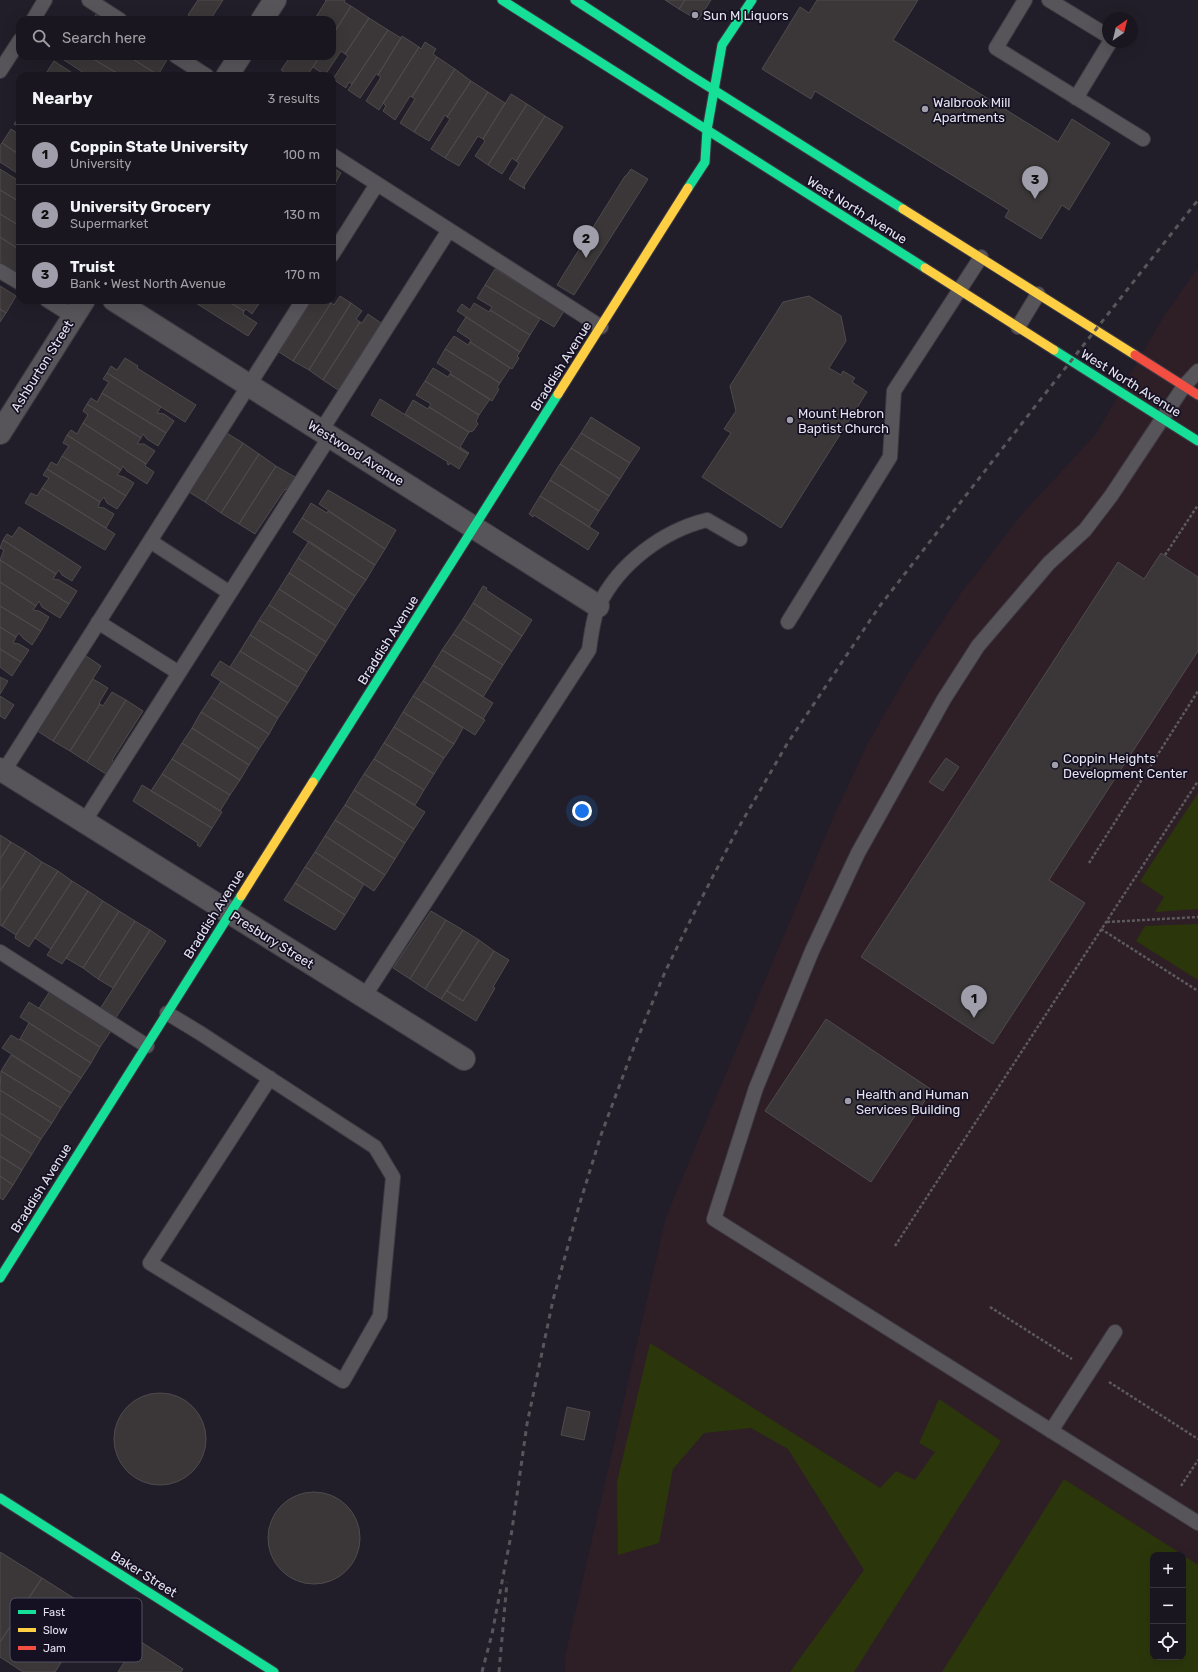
<!DOCTYPE html>
<html lang="en">
<head>
<meta charset="utf-8">
<style>
	:root { --surface:#19161f; --page:#26232c; --text:#f1f3f6; --muted:#9f9fa4; --line:#37353d; --accent:#a09eaa }
	body { margin:0; font-family:Rubik,sans-serif; background:var(--page); color:var(--text) }
	.controls { position:absolute; right:12px; bottom:12px; display:grid; overflow:hidden; border-radius:8px; box-shadow:0 4px 16px #0002 }
	.controls button { width:36px; height:36px; display:grid; place-items:center; padding:0; border:0; border-bottom:1px solid var(--line); background:var(--surface); color:var(--text); font:20px sans-serif }
	.compass { position:absolute; left:1102px; top:12px; width:36px; height:36px; border-radius:50%; background:var(--surface); box-shadow:0 4px 16px #0002; rotate:35deg }
	.you { position:absolute; left:582px; top:811px; width:14px; height:14px; margin:-10px; border:3px solid #fff; border-radius:50%; background:#1a73e8; box-shadow:0 0 0 6px #1a73e833 }
	.badge { display:grid; place-items:center; width:26px; height:26px; border-radius:50%; background:var(--accent); color:#111; font-size:13px; font-weight:700 }
	.pin { position:absolute; translate:-50% -33px; filter:drop-shadow(0 1px 2px #0008) }
	.pin::after { content:''; position:absolute; top:21px; width:14px; height:12px; background:inherit; clip-path:polygon(0 0,100% 0,50% 100%) }
	.list { margin:0; padding:0; list-style:none }
	h2 { display:flex; justify-content:space-between; align-items:center; height:52px; margin:0; padding:0 16px; font-size:17px }
	h2 small { font-size:13px; font-weight:400; color:var(--muted) }
	.list li { display:grid; grid-template-columns:26px 1fr auto; gap:12px; align-items:center; box-sizing:border-box; height:60px; padding:0 16px; border-top:1px solid var(--line) }
	.list b { display:block; font-size:15px; white-space:nowrap }
	.list p { margin:0; font-size:13px; white-space:nowrap; color:var(--muted) }
	.list em { font-size:13px; font-style:normal; color:var(--muted) }
	.icon { flex:none; width:22px; height:22px; fill:none; stroke:currentColor; stroke-width:2; stroke-linecap:round; stroke-linejoin:round }
	.map { position:relative; flex:none; width:1198px; height:1672px; overflow:hidden }
	.search { position:absolute; background:var(--surface); box-shadow:0 4px 16px #0002; left:16px; top:16px; width:320px; height:44px; display:flex; align-items:center; gap:10px; box-sizing:border-box; padding:0 14px; border-radius:12px; color:var(--muted); font-size:15px }
	.panel { position:absolute; background:var(--surface); box-shadow:0 4px 16px #0002; left:16px; top:72px; width:320px; height:232px; border-radius:12px }
	.map>svg:first-child { display:block }
	.education { fill:#2e1e26; fill-rule:evenodd }
	.green { fill:#2b370b }
	.building { fill:#3b3739; stroke:#4f4b4d }
	.lines { fill:none; stroke-linecap:round; stroke-linejoin:round }
	.lane-casing { stroke:#3d3a44; stroke-width:16 }
	.street-casing { stroke:#3d3a44; stroke-width:24 }
	.fast-casing { stroke:#3d3a44; stroke-width:11 }
	.slow-casing { stroke:#3d3a44; stroke-width:11 }
	.jam-casing { stroke:#3d3a44; stroke-width:11 }
	.path { stroke:#5c5a5e; stroke-width:2.5; stroke-dasharray:3 2; stroke-linecap:butt }
	.lane { stroke:#58555a; stroke-width:14 }
	.street { stroke:#58555a; stroke-width:22 }
	.fast { stroke:#16e098; stroke-width:9 }
	.slow { stroke:#ffcf43; stroke-width:9 }
	.jam { stroke:#f24e42; stroke-width:9 }
	.rail { stroke:#58565b; stroke-width:3; stroke-dasharray:5 5; stroke-linecap:butt }
	.poi-dot { fill:#a09eaa; stroke:#151123; stroke-width:1.5 }
	.labels { text-anchor:middle; dominant-baseline:central; stroke-width:3.5; stroke-linejoin:round; paint-order:stroke }
	.poi-label { font-size:13px; fill:#e5e3f0; stroke:#151123; text-anchor:start }
	.street-label { font-size:13px; fill:#e5e3f0; stroke:#151123 }
	.key { fill:#151123; stroke:#535060; stroke-width:1 }
	.key-label { font-size:11px; fill:#e5e3f0 }
</style>
</head>
<body>
<div class="map">
<svg width="1198" height="1672" viewBox="0 0 1198 1672">
	<rect width="100%" height="100%" fill="#211e29"/>
	<!-- education -->
	<path class="education" d="M 1198,268 L 1198,1672 L 565,1672 L 565,1657 L 666,1217 L 833,818 L 868,743 L 910,670 L 961,593 L 1022,514 L 1096,434 L 1165,314 ZM 1153,1555 L 1183,1555 L 1183,1657 L 1153,1657 Z"/>
	<!-- green -->
	<path class="green" d="M 1198,793 L 1198,909 L 1155,912 L 1164,897 L 1140,881 Z
		M 1198,924 L 1198,980 L 1136,941 L 1145,926 Z
		M 650,1343 L 880,1488 L 896,1471 L 915,1480 L 935,1452 L 919,1443 L 939,1399 L 1001,1441 L 854,1672 L 790,1672 L 864,1570 L 788,1449 L 751,1428 L 704,1433 L 673,1469 L 659,1543 L 618,1555 L 617,1482 Z
		M 1064,1479 L 1183,1555 L 1153,1555 L 1153,1657 L 1183,1657 L 1183,1555 L 1198,1565 L 1198,1672 L 942,1672 Z"/>
	<!-- building -->
	<path class="building" d="M 198,0 L 223,0 L 210,20 L 195,20 L 188,15 Z
		M 325,0 L 345,0 L 344,2 L 351,6 L 332,36 L 332,20 L 314,20 L 326,1 Z
		M 665,0 L 685,0 L 679,9 Z
		M 685,0 L 711,0 L 698,20 L 679,9 Z
		M 817,0 L 918,0 L 893,40 L 1058,142 L 1072,119 L 1110,143 L 1069,210 L 1062,205 L 1041,239 L 1005,217 L 1009,210 L 815,91 L 811,99 L 762,69 L 800,7 L 809,13 Z
		M 351,6 L 369,18 L 345,54 L 341,51 L 325,75 L 313,67 L 320,56 L 332,56 L 332,36 Z
		M 97,13 L 109,20 L 92,20 Z
		M 369,18 L 388,30 L 352,84 L 349,82 L 346,88 L 333,79 L 348,56 L 345,54 Z
		M 388,30 L 401,38 L 378,75 L 376,74 L 360,98 L 348,90 Z
		M 402,36 L 419,47 L 379,110 L 366,101 L 381,77 L 378,75 Z
		M 425,42 L 436,49 L 433,54 L 437,57 L 412,97 L 410,96 L 395,120 L 383,111 L 386,106 L 383,103 L 419,47 L 421,49 Z
		M 58,56 L 88,56 L 122,76 L 86,76 L 87,75 Z
		M 88,56 L 128,56 L 158,75 L 157,76 L 122,76 Z
		M 128,56 L 165,56 L 168,58 L 158,75 Z
		M 291,56 L 320,56 L 307,76 L 290,76 L 281,70 Z
		M 437,57 L 455,69 L 414,132 L 400,123 L 415,99 L 412,97 Z
		M 54,61 L 77,76 L 45,75 Z
		M 455,69 L 471,81 L 447,117 L 445,115 L 429,141 L 414,132 Z
		M 471,81 L 488,92 L 445,158 L 431,149 L 450,119 L 447,117 Z
		M 488,92 L 505,103 L 483,139 L 478,136 L 459,166 L 445,158 Z
		M 511,94 L 527,104 L 488,165 L 475,156 L 485,141 L 483,139 Z
		M 527,104 L 545,116 L 516,161 L 512,158 L 502,174 L 488,165 Z
		M 20,116 L 20,128 L 14,124 Z
		M 545,116 L 563,127 L 524,186 L 525,189 L 509,179 L 519,163 L 516,161 Z
		M 11,129 L 20,135 L 20,155 L 2,143 Z
		M 2,143 L 20,155 L 20,175 L 0,162 L 0,146 Z
		M 332,167 L 341,173 L 333,187 L 332,186 Z
		M 0,169 L 19,181 L 20,180 L 20,202 L 0,190 Z
		M 631,169 L 648,179 L 574,295 L 557,285 L 625,176 L 626,176 Z
		M 0,190 L 20,202 L 20,226 L 0,214 Z
		M 0,214 L 20,226 L 20,250 L 0,237 Z
		M 0,237 L 20,250 L 20,275 L 0,263 Z
		M 495,269 L 564,311 L 554,327 L 485,285 Z
		M 485,285 L 540,319 L 530,335 L 490,310 L 492,307 L 477,298 Z
		M 0,286 L 16,296 L 6,313 L 0,309 Z
		M 340,296 L 351,303 L 309,370 L 293,361 L 331,303 L 334,305 Z
		M 809,296 L 841,316 L 846,341 L 829,368 L 841,375 L 843,371 L 855,378 L 852,382 L 867,392 L 781,528 L 702,477 L 731,433 L 724,429 L 736,411 L 730,386 L 783,302 Z
		M 191,300 L 226,300 L 244,311 L 243,314 L 257,323 L 248,336 Z
		M 226,300 L 256,300 L 260,302 L 252,314 L 246,309 L 244,311 Z
		M 312,300 L 330,300 L 329,302 L 331,303 L 293,361 L 279,352 Z
		M 351,303 L 362,311 L 356,319 L 360,322 L 323,380 L 309,370 Z
		M 474,303 L 489,312 L 490,310 L 530,335 L 520,352 L 457,311 L 462,304 L 470,310 Z
		M 0,309 L 6,313 L 0,322 Z
		M 368,314 L 381,323 L 338,390 L 323,380 L 360,322 L 362,323 Z
		M 466,317 L 520,352 L 517,356 L 519,358 L 512,369 L 470,342 L 471,340 L 457,331 Z
		M 454,336 L 468,345 L 470,342 L 510,368 L 500,383 L 445,349 Z
		M 445,349 L 500,383 L 497,388 L 499,389 L 492,401 L 450,374 L 451,372 L 437,363 Z
		M 125,358 L 138,366 L 137,368 L 196,405 L 185,422 L 107,373 L 111,366 L 117,370 Z
		M 433,368 L 448,377 L 450,374 L 490,399 L 479,415 L 425,381 Z
		M 107,373 L 161,407 L 157,413 L 164,414 L 174,421 L 166,433 L 102,393 L 109,382 L 103,379 Z
		M 425,381 L 479,415 L 476,421 L 478,424 L 473,431 L 469,432 L 429,407 L 431,404 L 416,395 Z
		M 102,393 L 166,433 L 158,446 L 147,439 L 143,434 L 141,438 L 87,404 L 91,398 L 97,402 Z
		M 380,399 L 468,454 L 459,469 L 450,463 L 449,465 L 447,464 L 448,462 L 371,415 Z
		M 413,400 L 428,409 L 429,407 L 469,432 L 460,447 L 469,453 L 468,454 L 405,414 Z
		M 87,404 L 141,438 L 137,444 L 144,444 L 155,451 L 146,464 L 83,423 L 88,415 L 83,411 Z
		M 591,417 L 640,448 L 630,463 L 581,433 Z
		M 83,423 L 146,464 L 145,466 L 154,472 L 147,484 L 127,471 L 123,466 L 121,470 L 67,435 L 71,430 L 77,434 Z
		M 225,432 L 243,443 L 205,502 L 189,492 L 218,447 L 216,446 Z
		M 581,433 L 630,463 L 620,479 L 571,448 Z
		M 67,435 L 121,470 L 117,475 L 124,477 L 134,483 L 126,496 L 62,456 L 69,446 L 63,443 Z
		M 243,443 L 259,454 L 221,513 L 205,502 Z
		M 571,448 L 620,479 L 609,496 L 560,464 Z
		M 259,454 L 276,466 L 239,524 L 221,513 Z
		M 62,456 L 126,496 L 117,509 L 107,503 L 104,497 L 100,502 L 47,469 L 51,462 L 57,465 Z
		M 560,464 L 609,496 L 599,511 L 550,480 Z
		M 276,466 L 295,477 L 286,490 L 285,489 L 255,534 L 239,524 Z
		M 47,469 L 100,502 L 98,507 L 104,508 L 114,514 L 106,528 L 42,488 L 49,478 L 43,475 Z
		M 550,480 L 599,511 L 589,527 L 540,496 Z
		M 42,488 L 115,534 L 105,550 L 25,503 L 31,493 L 37,496 Z
		M 328,490 L 396,530 L 385,549 L 319,504 Z
		M 540,496 L 599,533 L 588,550 L 534,515 L 533,517 L 529,514 Z
		M 311,503 L 327,513 L 328,511 L 385,549 L 375,565 L 302,518 Z
		M 302,518 L 375,565 L 366,580 L 293,532 Z
		M 19,527 L 81,567 L 72,581 L 62,575 L 59,570 L 56,574 L 3,540 L 7,534 L 12,537 Z
		M 3,540 L 56,574 L 53,579 L 59,580 L 77,591 L 69,604 L 0,560 L 4,550 L 0,548 Z
		M 309,541 L 366,580 L 355,596 L 298,558 Z
		M 1161,553 L 1198,577 L 1198,651 L 1049,880 L 1085,903 L 993,1044 L 861,957 L 1118,562 L 1144,579 Z
		M 298,558 L 355,596 L 346,610 L 289,573 Z
		M 0,560 L 69,604 L 60,618 L 42,607 L 39,601 L 36,606 L 0,582 Z
		M 289,573 L 346,610 L 336,626 L 279,589 Z
		M 0,582 L 36,606 L 33,610 L 39,611 L 49,617 L 41,631 L 0,606 Z
		M 483,586 L 487,588 L 486,590 L 532,620 L 522,636 L 473,603 Z
		M 279,589 L 336,626 L 326,642 L 269,605 Z
		M 473,603 L 522,636 L 512,651 L 463,619 Z
		M 269,605 L 326,642 L 317,656 L 259,620 Z
		M 0,606 L 41,631 L 32,645 L 23,638 L 19,633 L 16,637 L 0,627 Z
		M 463,619 L 512,651 L 503,665 L 453,634 Z
		M 259,620 L 317,656 L 307,672 L 250,635 Z
		M 0,627 L 16,637 L 13,643 L 19,644 L 29,650 L 21,662 L 0,649 Z
		M 453,634 L 503,665 L 493,681 L 442,650 Z
		M 250,635 L 307,672 L 298,687 L 240,651 Z
		M 0,649 L 21,662 L 12,676 L 0,667 Z
		M 442,650 L 493,681 L 483,697 L 433,665 Z
		M 240,651 L 298,687 L 288,703 L 230,667 Z
		M 86,656 L 101,666 L 53,741 L 36,730 Z
		M 220,661 L 288,703 L 278,718 L 211,675 Z
		M 433,665 L 493,703 L 483,719 L 423,681 Z
		M 0,677 L 8,681 L 0,694 Z
		M 93,679 L 108,688 L 99,703 L 100,704 L 70,751 L 53,741 Z
		M 221,681 L 278,718 L 269,734 L 211,697 Z
		M 423,681 L 485,720 L 475,735 L 413,696 Z
		M 112,692 L 126,700 L 87,762 L 70,751 L 100,704 L 103,706 Z
		M 0,696 L 14,705 L 5,719 L 0,716 Z
		M 413,696 L 463,728 L 454,744 L 403,712 Z
		M 211,697 L 269,734 L 259,749 L 201,712 Z
		M 126,700 L 143,711 L 112,760 L 114,762 L 106,774 L 87,762 Z
		M 201,712 L 259,749 L 249,765 L 192,728 Z
		M 403,712 L 454,744 L 444,758 L 394,727 Z
		M 394,727 L 444,758 L 434,774 L 384,743 Z
		M 192,728 L 249,765 L 240,780 L 182,743 Z
		M 182,743 L 240,780 L 230,795 L 172,759 Z
		M 384,743 L 434,774 L 424,790 L 374,759 Z
		M 946,758 L 959,767 L 943,791 L 929,782 Z
		M 172,759 L 230,795 L 220,811 L 162,774 Z
		M 374,759 L 424,790 L 415,805 L 364,774 Z
		M 162,774 L 222,812 L 212,828 L 151,791 Z
		M 364,774 L 425,812 L 414,829 L 354,790 Z
		M 142,785 L 212,828 L 200,847 L 197,845 L 198,843 L 133,801 Z
		M 354,790 L 414,829 L 405,843 L 345,805 Z
		M 345,805 L 405,843 L 395,859 L 335,820 Z
		M 335,820 L 395,859 L 385,875 L 325,836 Z
		M 0,835 L 11,842 L 0,859 Z
		M 325,836 L 385,875 L 374,891 L 315,852 Z
		M 11,842 L 26,851 L 0,891 L 0,859 Z
		M 26,851 L 42,862 L 2,926 L 0,925 L 0,891 Z
		M 315,852 L 364,884 L 355,899 L 305,867 Z
		M 42,862 L 58,871 L 16,935 L 2,926 Z
		M 305,867 L 355,899 L 345,915 L 295,883 Z
		M 58,871 L 72,881 L 29,947 L 15,938 L 16,935 Z
		M 72,881 L 88,891 L 51,949 L 35,938 Z
		M 295,883 L 345,915 L 335,930 L 284,900 Z
		M 88,891 L 103,901 L 62,964 L 47,955 Z
		M 103,901 L 119,911 L 83,968 L 66,958 Z
		M 119,911 L 135,921 L 98,979 L 83,968 Z
		M 431,911 L 446,920 L 410,979 L 393,968 Z
		M 446,920 L 463,930 L 425,989 L 410,979 Z
		M 135,921 L 150,930 L 113,988 L 98,979 Z
		M 150,930 L 166,941 L 115,1019 L 100,1009 Z
		M 463,930 L 479,940 L 441,999 L 425,989 Z
		M 479,940 L 494,951 L 463,1001 L 447,991 Z
		M 494,951 L 509,960 L 493,987 L 495,988 L 476,1021 L 441,999 L 447,991 L 463,1001 Z
		M 50,991 L 111,1031 L 100,1047 L 39,1008 Z
		M 29,1002 L 100,1047 L 91,1063 L 20,1017 Z
		M 826,1019 L 932,1090 L 871,1182 L 765,1111 Z
		M 29,1023 L 91,1063 L 81,1078 L 20,1039 Z
		M 11,1035 L 19,1040 L 20,1039 L 81,1078 L 71,1093 L 2,1048 Z
		M 11,1055 L 71,1093 L 61,1108 L 1,1071 Z
		M 1,1071 L 61,1108 L 52,1123 L 0,1090 Z
		M 0,1090 L 52,1123 L 41,1139 L 0,1113 Z
		M 0,1113 L 41,1139 L 32,1154 L 0,1134 Z
		M 0,1134 L 32,1154 L 22,1170 L 0,1156 Z
		M 0,1156 L 22,1170 L 13,1185 L 0,1176 Z
		M 0,1176 L 13,1185 L 3,1200 L 0,1198 Z
		M114 1439a46 46 0 1 1 92 0a46 46 0 1 1-92 0Z
		M 567,1407 L 590,1412 L 584,1440 L 561,1435 Z
		M268 1538a46 46 0 1 1 92 0a46 46 0 1 1-92 0Z
		M 0,1552 L 42,1578 L 0,1642 Z
		M 42,1578 L 94,1611 L 55,1672 L 23,1672 L 0,1657 L 0,1642 Z
		M 138,1640 L 183,1669 L 181,1672 L 118,1672 Z"/>
	<g class="lines">
		<!-- lane casing -->
		<g class="lane-casing">
			<path id="lane" d="M 89,0 L 120,20
				M 1025,0 L 996,48 L 1143,139
				M 1049,0 L 1108,36
				M 33,20 L 45,0
				M 176,56 L 207,76
				M 0,71 L 20,40
				M 1076,98 L 1110,42
				M 332,155 L 601,327
				M 332,255 L 377,184
				M 0,271 L 20,283
				M 47,300 L 74,317
				M 1018,327 L 1038,294
				M 1198,371 L 1184,386 L 1111,496 L 1085,530 L 1049,563 L 978,646 L 944,699 L 858,853 L 812,951 L 756,1088 L 714,1219 L 1198,1523
				M 321,431 L 449,230
				M 150,541 L 230,593
				M 98,622 L 179,673
				M 788,622 L 890,457 L 894,391 L 981,257
				M 4,771 L 303,300
				M 84,822 L 330,436
				M 0,952 L 147,1046
				M 364,997 L 589,650 C 591,637 593,617 599,605 C 619,564 662,531 707,520 L 740,539
				M 167,1013 L 200,1033 L 375,1147 L 393,1177 L 380,1316 L 343,1381 L 150,1263 L 270,1078
				M 1051,1431 L 1115,1332"/>
		</g>
		<!-- street casing -->
		<g class="street-casing">
			<path id="street" d="M 262,20 L 275,0
				M 227,76 L 240,56
				M 114,300 L 598,606
				M 0,433 L 84,300
				M 0,769 L 464,1059"/>
		</g>
		<!-- fast casing -->
		<g class="fast-casing">
			<path id="fast" d="M 502,0 L 925,268
				M 575,0 L 690,75 L 903,209
				M 688,188 L 705,162 L 707,130 L 722,45 L 752,0
				M 1054,350 L 1198,441
				M 313,782 L 558,394
				M 0,1278 L 241,896
				M 0,1498 L 274,1672"/>
		</g>
		<!-- slow casing -->
		<g class="slow-casing">
			<path id="slow" d="M 903,209 L 1135,355
				M 925,268 L 1054,350
				M 558,394 L 688,188
				M 241,896 L 313,782"/>
		</g>
		<!-- jam casing -->
		<g class="jam-casing">
			<path id="jam" d="M 1135,355 L 1198,395"/>
		</g>
		<!-- path -->
		<path class="path" d="M 1165,555 L 1198,505
			M 1089,863 L 1198,691
			M 1107,922 L 1198,917
			M 1101,929 L 1198,991
			M 895,1246 L 1198,781
			M 990,1307 L 1072,1359
			M 1109,1382 L 1198,1439
			M 1181,1486 L 1198,1460"/>
		<!-- lane -->
		<use href="#lane" class="lane"/>
		<!-- street -->
		<use href="#street" class="street"/>
		<!-- fast -->
		<use href="#fast" class="fast"/>
		<!-- slow -->
		<use href="#slow" class="slow"/>
		<!-- jam -->
		<use href="#jam" class="jam"/>
		<!-- rail -->
		<path class="rail" d="M 482,1672 L 492,1634 L 512,1530 L 527,1424 L 553,1300 L 579,1206 L 601,1135 L 632,1052 L 665,972 L 696,909 L 736,832 L 787,744 L 879,607 L 1037,404 L 1198,200
			M 499,1672 L 507,1582"/>
	</g>
	<!-- markers -->
	<g class="poi-dot">
		<circle cx="695" cy="15" r="4"/>
		<circle cx="925" cy="109" r="4"/>
		<circle cx="790" cy="420" r="4"/>
		<circle cx="1055" cy="765" r="4"/>
		<circle cx="848" cy="1101" r="4"/>
	</g>
	<g class="labels">
		<!-- poi labels -->
		<g class="poi-label">
			<text x="703" y="15">Sun M Liquors</text>
			<text x="933" y="102">Walbrook Mill<tspan x="933" dy="15">Apartments</tspan></text>
			<text x="798" y="413">Mount Hebron<tspan x="798" dy="15">Baptist Church</tspan></text>
			<text x="1063" y="758">Coppin Heights<tspan x="1063" dy="15">Development Center</tspan></text>
			<text x="856" y="1094">Health and Human<tspan x="856" dy="15">Services Building</tspan></text>
		</g>
		<!-- street labels -->
		<g class="street-label">
			<text transform="translate(857 210) rotate(32)">West North Avenue</text>
			<text transform="translate(42 366) rotate(-58)">Ashburton Street</text>
			<text transform="translate(561 366) rotate(-58)">Braddish Avenue</text>
			<text transform="translate(1131 383) rotate(32)">West North Avenue</text>
			<text transform="translate(356 453) rotate(32)">Westwood Avenue</text>
			<text transform="translate(388 640) rotate(-58)">Braddish Avenue</text>
			<text transform="translate(214 914) rotate(-58)">Braddish Avenue</text>
			<text transform="translate(272 940) rotate(32)">Presbury Street</text>
			<text transform="translate(41 1188) rotate(-58)">Braddish Avenue</text>
			<text transform="translate(144 1574) rotate(32)">Baker Street</text>
		</g>
	</g>
	<!-- legend -->
	<rect x="10" y="1598" width="132" height="64" rx="6" class="key"/>
	<rect x="18" y="1610" width="18" height="4" fill="#16e098"/>
	<rect x="18" y="1628" width="18" height="4" fill="#ffcf43"/>
	<rect x="18" y="1646" width="18" height="4" fill="#f24e42"/>
	<g class="key-label">
		<text x="43" y="1616">Fast</text>
		<text x="43" y="1634">Slow</text>
		<text x="43" y="1652">Jam</text>
	</g>
</svg>
<div class="controls">
<button>+</button>
<button>−</button>
<button><svg class="icon" aria-label="locate" viewBox="0 0 24 24"><circle cx="12" cy="12" r="6"/><path d="M12 2v4M12 18v4M2 12h4M18 12h4"/></svg></button>
</div>
<svg class="compass" viewBox="-18 -18 36 36"><path d="M0-13l5 13h-10z" fill="#e53935"/><path d="M0 13l5-13h-10z" fill="#9f9fa4"/></svg>
<div class="you"></div>
<div class="pin badge" style="left:974px;top:1018px">1</div>
<div class="pin badge" style="left:586px;top:258px">2</div>
<div class="pin badge" style="left:1035px;top:199px">3</div>
<div class="search"><svg class="icon" aria-label="search" viewBox="0 0 24 24"><circle cx="10" cy="10" r="6"/><path d="M15 15l6 6"/></svg>Search here</div>
<section class="panel">
<h2>Nearby<small>3 results</small></h2>
<ul class="list">
<li><span class="badge">1</span><div><b>Coppin State University</b><p>University</p></div><em>100 m</em></li>
<li><span class="badge">2</span><div><b>University Grocery</b><p>Supermarket</p></div><em>130 m</em></li>
<li><span class="badge">3</span><div><b>Truist</b><p>Bank · West North Avenue</p></div><em>170 m</em></li>
</ul>
</section>
</div>
</body>
</html>
